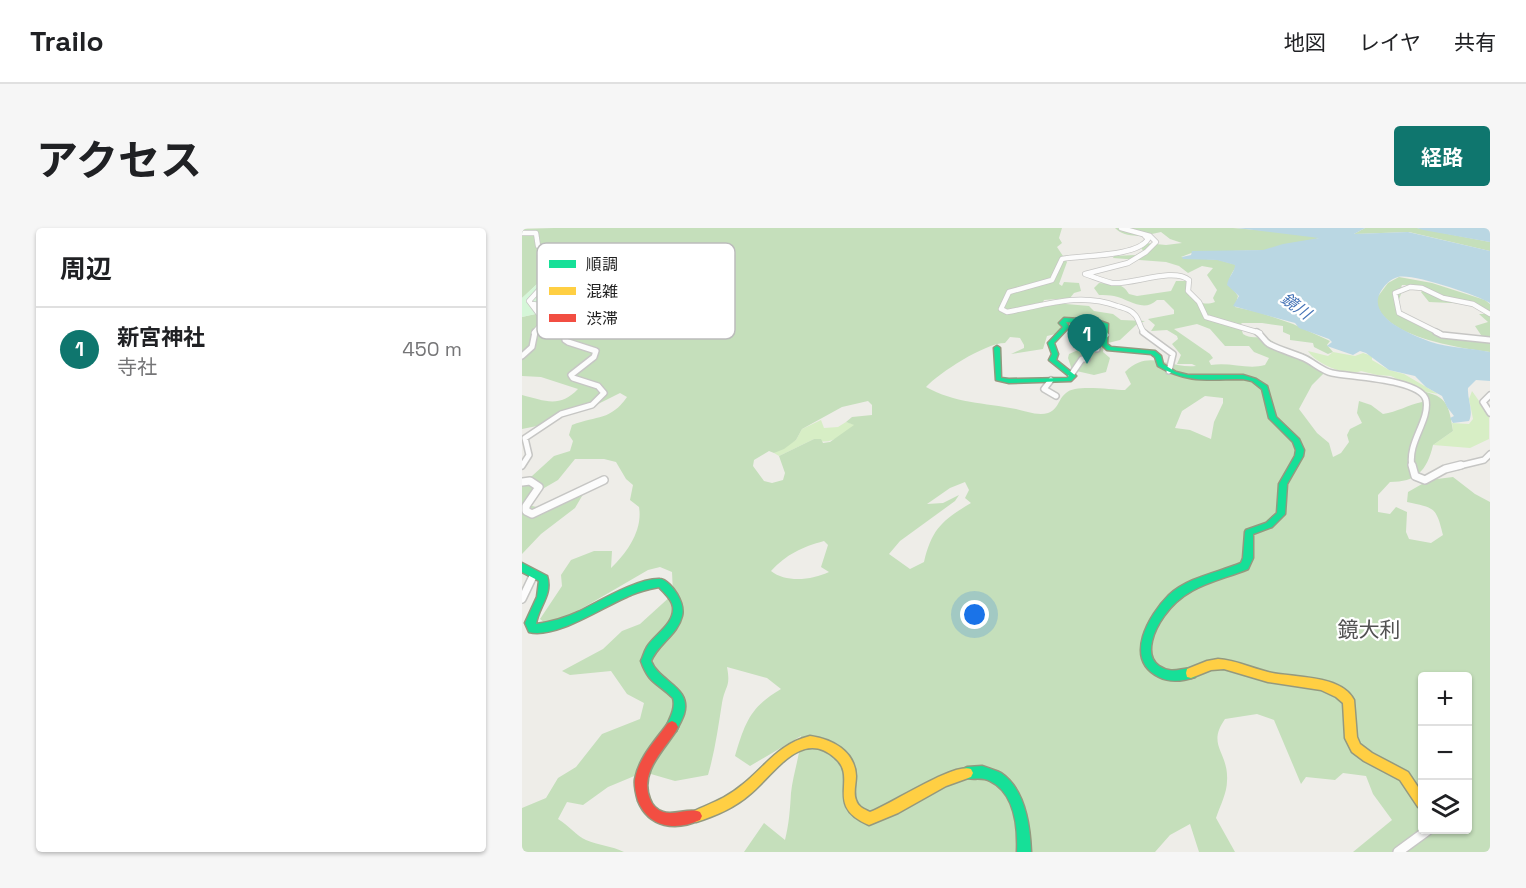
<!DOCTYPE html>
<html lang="ja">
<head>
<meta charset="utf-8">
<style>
	:root { --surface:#fff; --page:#f6f6f6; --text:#202124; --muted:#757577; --line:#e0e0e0; --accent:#0f766e }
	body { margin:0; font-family:"Space Grotesk","Noto Sans JP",sans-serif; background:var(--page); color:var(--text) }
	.controls { position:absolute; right:18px; bottom:18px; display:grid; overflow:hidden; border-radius:6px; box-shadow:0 2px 4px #0004 }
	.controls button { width:54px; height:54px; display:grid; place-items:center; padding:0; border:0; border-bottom:2px solid var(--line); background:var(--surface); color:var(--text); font:30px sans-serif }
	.you { position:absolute; left:453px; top:387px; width:21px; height:21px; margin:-15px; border:4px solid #fff; border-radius:50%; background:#1a73e8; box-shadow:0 0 0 9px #1a73e833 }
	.badge { display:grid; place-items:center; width:39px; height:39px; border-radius:50%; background:var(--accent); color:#fff; font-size:20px; font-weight:700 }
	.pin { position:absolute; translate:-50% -50px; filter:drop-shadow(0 2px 3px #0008) }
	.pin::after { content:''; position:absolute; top:32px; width:21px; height:18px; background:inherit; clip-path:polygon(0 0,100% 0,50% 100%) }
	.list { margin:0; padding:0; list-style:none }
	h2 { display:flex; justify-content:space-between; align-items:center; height:78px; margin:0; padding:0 24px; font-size:26px }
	h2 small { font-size:20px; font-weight:400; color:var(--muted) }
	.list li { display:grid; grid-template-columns:39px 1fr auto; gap:18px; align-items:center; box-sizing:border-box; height:84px; padding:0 24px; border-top:2px solid var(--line) }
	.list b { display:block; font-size:22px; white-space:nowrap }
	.list p { margin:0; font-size:20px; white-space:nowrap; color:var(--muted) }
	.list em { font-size:20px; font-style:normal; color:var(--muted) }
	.icon { flex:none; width:33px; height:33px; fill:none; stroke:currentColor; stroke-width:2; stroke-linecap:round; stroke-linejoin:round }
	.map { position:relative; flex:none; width:968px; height:624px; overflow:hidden; border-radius:6px }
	header { display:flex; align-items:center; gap:36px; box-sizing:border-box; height:84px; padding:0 30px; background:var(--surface); border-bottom:2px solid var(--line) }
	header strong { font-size:28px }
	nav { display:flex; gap:33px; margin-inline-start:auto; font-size:21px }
	.intro { display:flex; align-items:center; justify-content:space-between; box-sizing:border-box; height:144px; padding:0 36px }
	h1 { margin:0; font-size:42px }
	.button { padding:15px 27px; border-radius:6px; background:var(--accent); color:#fff; font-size:21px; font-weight:700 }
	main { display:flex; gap:36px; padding:0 36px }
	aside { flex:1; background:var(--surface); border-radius:6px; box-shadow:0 2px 4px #0004 }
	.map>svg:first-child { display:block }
	.grass { fill:#d7eec5 }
	.forest { fill:#c5dfbb; fill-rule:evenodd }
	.park { fill:#d5f6d8 }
	.water { fill:#bad7e3 }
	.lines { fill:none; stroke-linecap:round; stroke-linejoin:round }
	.street-far3-casing { stroke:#c6c6c4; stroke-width:6 }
	.street-far2-casing { stroke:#c6c6c4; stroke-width:8 }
	.street-far1-casing { stroke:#c6c6c4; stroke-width:10 }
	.street-casing { stroke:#c6c6c4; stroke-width:12 }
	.fast-casing { stroke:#94997f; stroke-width:3 }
	.slow-casing { stroke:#94997f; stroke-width:3 }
	.jam-casing { stroke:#94997f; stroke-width:3 }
	.street-far3 { stroke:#fcfcfc; stroke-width:4.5 }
	.street-far2 { stroke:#fcfcfc; stroke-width:5 }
	.street-far1 { stroke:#fcfcfc; stroke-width:7 }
	.street { stroke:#fcfcfc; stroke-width:9 }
	.fast { fill:#16e098; fill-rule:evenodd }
	.slow { fill:#ffcf43; fill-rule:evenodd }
	.jam { fill:#f24e42; fill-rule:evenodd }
	.labels { text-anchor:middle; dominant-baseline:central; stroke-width:4.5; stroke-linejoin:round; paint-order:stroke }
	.far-water-label { font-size:16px; font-style:italic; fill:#4573b6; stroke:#fff }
	.quarter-label { font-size:21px; fill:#525252; stroke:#fff }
	.key { fill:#fff; stroke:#bcbcbc; stroke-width:1.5 }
	.key-label { font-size:16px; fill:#1f1f1f }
</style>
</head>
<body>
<header>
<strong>Trailo</strong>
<nav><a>地図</a><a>レイヤ</a><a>共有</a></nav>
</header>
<div class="intro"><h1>アクセス</h1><a class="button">経路</a></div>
<main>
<aside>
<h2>周辺<small></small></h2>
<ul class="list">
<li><span class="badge">1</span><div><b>新宮神社</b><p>寺社</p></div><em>450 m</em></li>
</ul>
</aside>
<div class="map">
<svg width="968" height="624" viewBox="0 0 968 624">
	<rect width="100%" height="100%" fill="#eeede8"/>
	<!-- grass -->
	<path class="grass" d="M 786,123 L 806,128 L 811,124 L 833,128 L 841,125 L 850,128 L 850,132 L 867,142 L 882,146 L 916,166 L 899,163 L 869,148 L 855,147 L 839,143 C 825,149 794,136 786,123 Z
		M 950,163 L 967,187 L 967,211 L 948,220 L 911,217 L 931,203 L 930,195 L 947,196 L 951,191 L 947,171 Z
		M 299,192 L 302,200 L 316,199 L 324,194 L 333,197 C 321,207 307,219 292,211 L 257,228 L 252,225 L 274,212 L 280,201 Z"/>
	<!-- forest -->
	<path class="forest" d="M 32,0 L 540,0 L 537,10 L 540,15 L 535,19 L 545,34 L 537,56 L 540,58 L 542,54 L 557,55 L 559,63 L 552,65 L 548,70 L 522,72 L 521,74 L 567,78 L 572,83 L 591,86 L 599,92 L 623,93 L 614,97 L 598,112 L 582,116 L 581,124 L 588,130 L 584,144 L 572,147 L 550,142 L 546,130 L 547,126 L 556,122 L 564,123 C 571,117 573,110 581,104 L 582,96 L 569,90 L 552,89 L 551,98 L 542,104 L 525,108 L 521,121 L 489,126 L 502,120 L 502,117 L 498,110 L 488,109 L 483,115 C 463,115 417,145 404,159 C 432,175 463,175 494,181 C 503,183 516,188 526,185 C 537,181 536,171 544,165 C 553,156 589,162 603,162 L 609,156 L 603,144 C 628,120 645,141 674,138 L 670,136 L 655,136 L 659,127 L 650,116 L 656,111 L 655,108 L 645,102 L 629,103 L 633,97 L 626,91 L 652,86 L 652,82 L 642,72 L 635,72 C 621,85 607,71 592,68 C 588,67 582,67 577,67 L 572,60 L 577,55 C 590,56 600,54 607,66 L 615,68 L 649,63 L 654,53 L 667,53 L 667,68 C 677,74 682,78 693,74 L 691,70 L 695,62 L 685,47 L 691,40 L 680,38 L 666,45 L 657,38 L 644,34 L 591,30 L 592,28 L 614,27 L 621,23 L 619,19 L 623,15 L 644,17 L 660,15 L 648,11 L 639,4 C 625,7 605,12 593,0 L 711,0 L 795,7 L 798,10 L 747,22 L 672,24 L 659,29 L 697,32 L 715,37 C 705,53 705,52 716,68 L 713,79 L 736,84 L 771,96 L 808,113 L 805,117 L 811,124 L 806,126 L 792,119 L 791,115 L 768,112 L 768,107 L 761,104 L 761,98 L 740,95 L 720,95 L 718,97 L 721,106 C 728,111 736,108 744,110 C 750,112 754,117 760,119 C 778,125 794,126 803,144 L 790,157 L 777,181 L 795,205 L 807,215 L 811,229 L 819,225 L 827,214 L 825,207 L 828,201 L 840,195 L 835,185 L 837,173 L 849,177 L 861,186 C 875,184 886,177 900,174 L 899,163 C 926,168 927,178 931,203 L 911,217 C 905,243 894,254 868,254 L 856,267 L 856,284 L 868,286 L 874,279 L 885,284 L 884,304 L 887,311 L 909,315 L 921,307 C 914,278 912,280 885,274 L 886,264 L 907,252 L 931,249 L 953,266 L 968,274 L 968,624 L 831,624 L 870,592 L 851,566 L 844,548 L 821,545 L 813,552 L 784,549 L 779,556 L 752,492 L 735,486 L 703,491 C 684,518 707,524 705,553 C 705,565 698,578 694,590 L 713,624 L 677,624 L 668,596 L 648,607 L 633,624 L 222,624 L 242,595 L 263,612 C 267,596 268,582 269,565 C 271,546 278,528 279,508 L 228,538 L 213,528 C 223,495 228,479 259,461 L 245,450 L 205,439 C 209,460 203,457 200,475 C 196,500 193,523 186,547 L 153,553 L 122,544 L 86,559 L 61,577 L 45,574 L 36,591 C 46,597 55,608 64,612 C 76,617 90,618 102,624 L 0,624 L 0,580 L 24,570 L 36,550 L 54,539 L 80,506 L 118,491 L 122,475 L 105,466 L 89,443 L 48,447 L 40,443 L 81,421 L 100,403 L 118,396 L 151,366 L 150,344 L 138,339 L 126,342 L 28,399 L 18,391 L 40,358 L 39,347 L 49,332 L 72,323 L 90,323 L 89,340 C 105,325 121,302 117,279 L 108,272 L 111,257 L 104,251 L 94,234 L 82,231 L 53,231 L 36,252 L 17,263 L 8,273 L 10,278 C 37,285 41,270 63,263 L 53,280 L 19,306 L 0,326 L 0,250 L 10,248 L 32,228 L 48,223 L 51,213 L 47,207 L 50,197 C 76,187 88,193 105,169 L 98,165 L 72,178 L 38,186 L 20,197 L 0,201 L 0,167 C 23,173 38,180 56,161 L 19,149 L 0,148 L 0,89 L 36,81 L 91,80 L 114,46 L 89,18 L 44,29 L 0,70 L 0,1 ZM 675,96 L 688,101 L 703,118 L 727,118 L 732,124 L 747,130 L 743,137 C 726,142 709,134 689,137 L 687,133 L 691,130 L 688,126 L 652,101 ZM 683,168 L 701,170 L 701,175 L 692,194 L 689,211 L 668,202 L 653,200 L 660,183 ZM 346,173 L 350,177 L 350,187 L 330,189 L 324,194 L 332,197 L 308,214 L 301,215 L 299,211 L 292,211 L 257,228 L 263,245 L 261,252 L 250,255 L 242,253 L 231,238 L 232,232 L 247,223 L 252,225 L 262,221 L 274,212 L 280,201 L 320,179 ZM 443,254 L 447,262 L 443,270 L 449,275 C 421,292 410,300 402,334 L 388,341 L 367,326 L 378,313 L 433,273 L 437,267 L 421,275 L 405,276 L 428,260 ZM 302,313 L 306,317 L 299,339 L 307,344 C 290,352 264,355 249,343 C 265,326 280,319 302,313 ZM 900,448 L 946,448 L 946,602 L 900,602 Z
		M 843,0 L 895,0 L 968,14 L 968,23 L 887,4 L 832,6 Z
		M 877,49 L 910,55 L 963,72 L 968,76 L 968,85 L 952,76 L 907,74 L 899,64 L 901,62 C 896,56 888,57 880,57 L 878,62 L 879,66 L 874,80 C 897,104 930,106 961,110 L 953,98 L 966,94 L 957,86 L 968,86 L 968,124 C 939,120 857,109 854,71 L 866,55 Z"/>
	<!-- park -->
	<path class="park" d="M 89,18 L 114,46 L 118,65 L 91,80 L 54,84 L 36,81 L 0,89 L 0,70 L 44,29 Z"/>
	<!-- water -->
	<path class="water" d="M 715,0 L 843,0 L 832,6 L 886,4 L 968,23 L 968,75 C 955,67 890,45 876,49 C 868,51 863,57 859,63 C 843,89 890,107 909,114 C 927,120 949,120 968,124 L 968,153 L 954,152 L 946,160 C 945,171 952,183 947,193 L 931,195 L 928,190 L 932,188 L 925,179 L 920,168 L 904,159 L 893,148 L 867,142 L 844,125 L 838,123 L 831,127 L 805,118 L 810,114 L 807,111 L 777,100 L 773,95 L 711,78 L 717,68 L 705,57 C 706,49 713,44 713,37 L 695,32 L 661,31 L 660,29 L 669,27 L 670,23 L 741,22 L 761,16 L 797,10 Z
		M 895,0 L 968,0 L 968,14 L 901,2 Z"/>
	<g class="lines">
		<!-- street-far3 casing -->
		<g class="street-far3-casing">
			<path id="street-far3" d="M 599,0 L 628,8 L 634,14 L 624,24 L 606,35 L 563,46 C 572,49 581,53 590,55 C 610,57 651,39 667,52 L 666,63 L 677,74 L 684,89 L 738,105
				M 0,5 L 14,5 L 16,18 L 38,24 L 39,33 L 44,39 L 27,51 L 7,73 L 22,93 L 12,105
				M 622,7 L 626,11 C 615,29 560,27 540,31 L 530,52 L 487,64 L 479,81 L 485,84 C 524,77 557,64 595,78 C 601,80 608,81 612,86 C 618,91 617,100 623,105
				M 10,76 L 43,80 L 66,91 L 100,98 L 133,95 L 152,87 L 149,82 C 168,67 191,72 210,57 L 204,51 L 208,44 L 205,43 L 179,42 L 184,37 L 182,35 L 151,35 L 140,31 L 82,40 L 23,57
				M 15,78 L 35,90 L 37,101 L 43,105
				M 917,105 L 877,85 L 873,65 L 888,59 L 900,60 L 921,70 L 951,76 L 968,86"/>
		</g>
		<!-- street-far2 casing -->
		<g class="street-far2-casing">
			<path id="street-far2" d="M 621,104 L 651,126 L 647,143
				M 735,104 C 740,107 742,113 747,116 C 758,122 771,125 782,130 C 791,134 800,143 810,145 C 828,149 899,151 904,172 C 908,193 885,214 890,239
				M 914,104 L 920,107 L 968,112
				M 575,121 L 575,114 L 584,107
				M 0,128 L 10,119 L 13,104
				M 549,147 L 560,131 L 565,131
				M 529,152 L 522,161 L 534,168
				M 968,167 L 961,174 L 968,185
				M 0,238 L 7,227 L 3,210 L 39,186 L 70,177 L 82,165 L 76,158 L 51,150 L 49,147 L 72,129 L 74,123 L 46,114 L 43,112 L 43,104
				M 933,239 L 962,232 L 968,226"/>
		</g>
		<!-- street-far1 casing -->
		<g class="street-far1-casing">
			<path id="street-far1" d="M 890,237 L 893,248 L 903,252 L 923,241 L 939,237
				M 0,254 L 8,253 L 17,259 L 4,278 L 4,283 L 10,286 L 82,252
				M 0,371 L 12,346"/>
		</g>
		<!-- street casing -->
		<g class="street-casing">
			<path id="street" d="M 876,624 L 906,602"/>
		</g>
		<!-- fast casing -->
		<g class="fast-casing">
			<path id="fast" d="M 542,90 L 575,92 L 586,96 L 585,116 L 589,119 L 633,123 L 639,128 L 641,136 L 654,144 L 666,147 L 721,147 L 734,151 L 745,158 L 754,189 L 777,211 L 782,222 L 781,228 L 765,256 L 763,286 L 750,299 L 731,306 L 731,330 L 726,341 C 694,354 664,357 642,388 C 637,395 632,404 630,413 C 628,422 628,432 637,438 C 652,448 660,438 673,441 L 674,445 L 673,449 C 661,453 649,455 637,449 C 601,431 627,387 647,367 C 667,349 695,345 719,335 L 721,330 L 723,304 L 724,302 L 744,295 L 755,285 L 757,256 L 773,228 L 774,222 L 771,214 L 747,190 L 740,161 L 730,153 L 721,151 C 688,151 666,156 636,138 L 633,129 L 629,126 L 585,122 L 579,116 L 581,98 L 574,96 L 544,94 L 547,99 L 532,115 L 536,126 L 534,132 L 554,148 L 549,153 L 487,155 L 474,152 L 472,120 L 475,118 L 478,120 L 479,150 L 487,151 L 545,150 L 547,148 L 527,132 L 530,126 L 526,115 L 541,99 L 537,95 Z
				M 0,335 L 25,348 C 31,367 16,379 14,396 C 29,394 43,390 58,383 C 78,373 116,350 138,351 C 144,351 152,361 155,366 C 159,373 162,380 160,388 C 156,406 136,416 129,433 C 137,454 170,459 162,486 C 160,492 157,497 154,503 L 150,505 L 146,503 L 144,499 C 148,490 154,480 151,470 C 135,454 127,456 119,433 C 121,429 122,424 125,419 C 132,407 153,396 151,379 C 150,371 142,365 137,359 C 127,361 118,363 109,367 C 83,377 35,411 7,404 L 3,395 L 15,369 L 17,353 L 0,344 Z
				M 460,538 C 466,540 473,542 479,545 C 503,561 508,597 509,624 L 495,624 C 496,600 493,565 468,553 C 459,548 450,553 441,549 L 439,545 L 441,541 L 445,539 Z"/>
		</g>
		<!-- slow casing -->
		<g class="slow-casing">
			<path id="slow" d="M 696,431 C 714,432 729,440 746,444 C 770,450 819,446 832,472 L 835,509 L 838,516 L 850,525 L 886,544 L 900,565 L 900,581 L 896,579 L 878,552 L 842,533 L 830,524 L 823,510 L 821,475 L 814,469 L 799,462 L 746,454 L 702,441 L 689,442 L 669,450 L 665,449 L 664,445 L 665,441 L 685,433 Z
				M 288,508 C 310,511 333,523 334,548 C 334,556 331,565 334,572 C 336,579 342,581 348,584 C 368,577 432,534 449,541 L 451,545 L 449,549 L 424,558 L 376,585 L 347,597 C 301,578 337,550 313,530 C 279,499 251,548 227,567 C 212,580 193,588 174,594 L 170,592 L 168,588 L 170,584 C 187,576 205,570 220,557 C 244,538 256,516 288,508 Z"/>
		</g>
		<!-- jam casing -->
		<g class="jam-casing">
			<path id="jam" d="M 150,493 L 154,495 L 156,499 L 154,503 C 141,523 117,545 128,571 C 130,577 135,582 141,584 C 153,588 167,579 178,584 L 180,588 L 178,592 C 154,603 127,600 116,573 C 114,566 112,558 113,551 C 117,529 134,512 146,495 Z"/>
		</g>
		<!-- street-far3 -->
		<use href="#street-far3" class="street-far3"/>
		<!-- street-far2 -->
		<use href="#street-far2" class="street-far2"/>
		<!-- street-far1 -->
		<use href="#street-far1" class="street-far1"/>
		<!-- street -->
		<use href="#street" class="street"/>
		<!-- fast -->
		<use href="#fast" class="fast"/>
		<!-- slow -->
		<use href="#slow" class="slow"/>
		<!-- jam -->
		<use href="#jam" class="jam"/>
	</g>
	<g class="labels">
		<!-- far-water labels -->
		<g class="far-water-label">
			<text transform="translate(774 78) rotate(36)">鏡川</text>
		</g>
		<!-- quarter labels -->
		<g class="quarter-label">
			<text x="847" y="401">鏡大利</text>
		</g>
	</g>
	<!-- legend -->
	<rect x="15" y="15" width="198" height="96" rx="9" class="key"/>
	<rect x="27" y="32" width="27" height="8" fill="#16e098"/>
	<rect x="27" y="59" width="27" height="8" fill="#ffcf43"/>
	<rect x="27" y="86" width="27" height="8" fill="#f24e42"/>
	<g class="key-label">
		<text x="64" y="42">順調</text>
		<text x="64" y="69">混雑</text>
		<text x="64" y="96">渋滞</text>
	</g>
</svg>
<div class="controls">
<button>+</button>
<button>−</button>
<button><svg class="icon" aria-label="layers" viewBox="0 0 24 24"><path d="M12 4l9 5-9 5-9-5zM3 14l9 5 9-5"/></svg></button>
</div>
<div class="you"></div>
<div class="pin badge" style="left:565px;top:136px">1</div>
</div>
</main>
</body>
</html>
